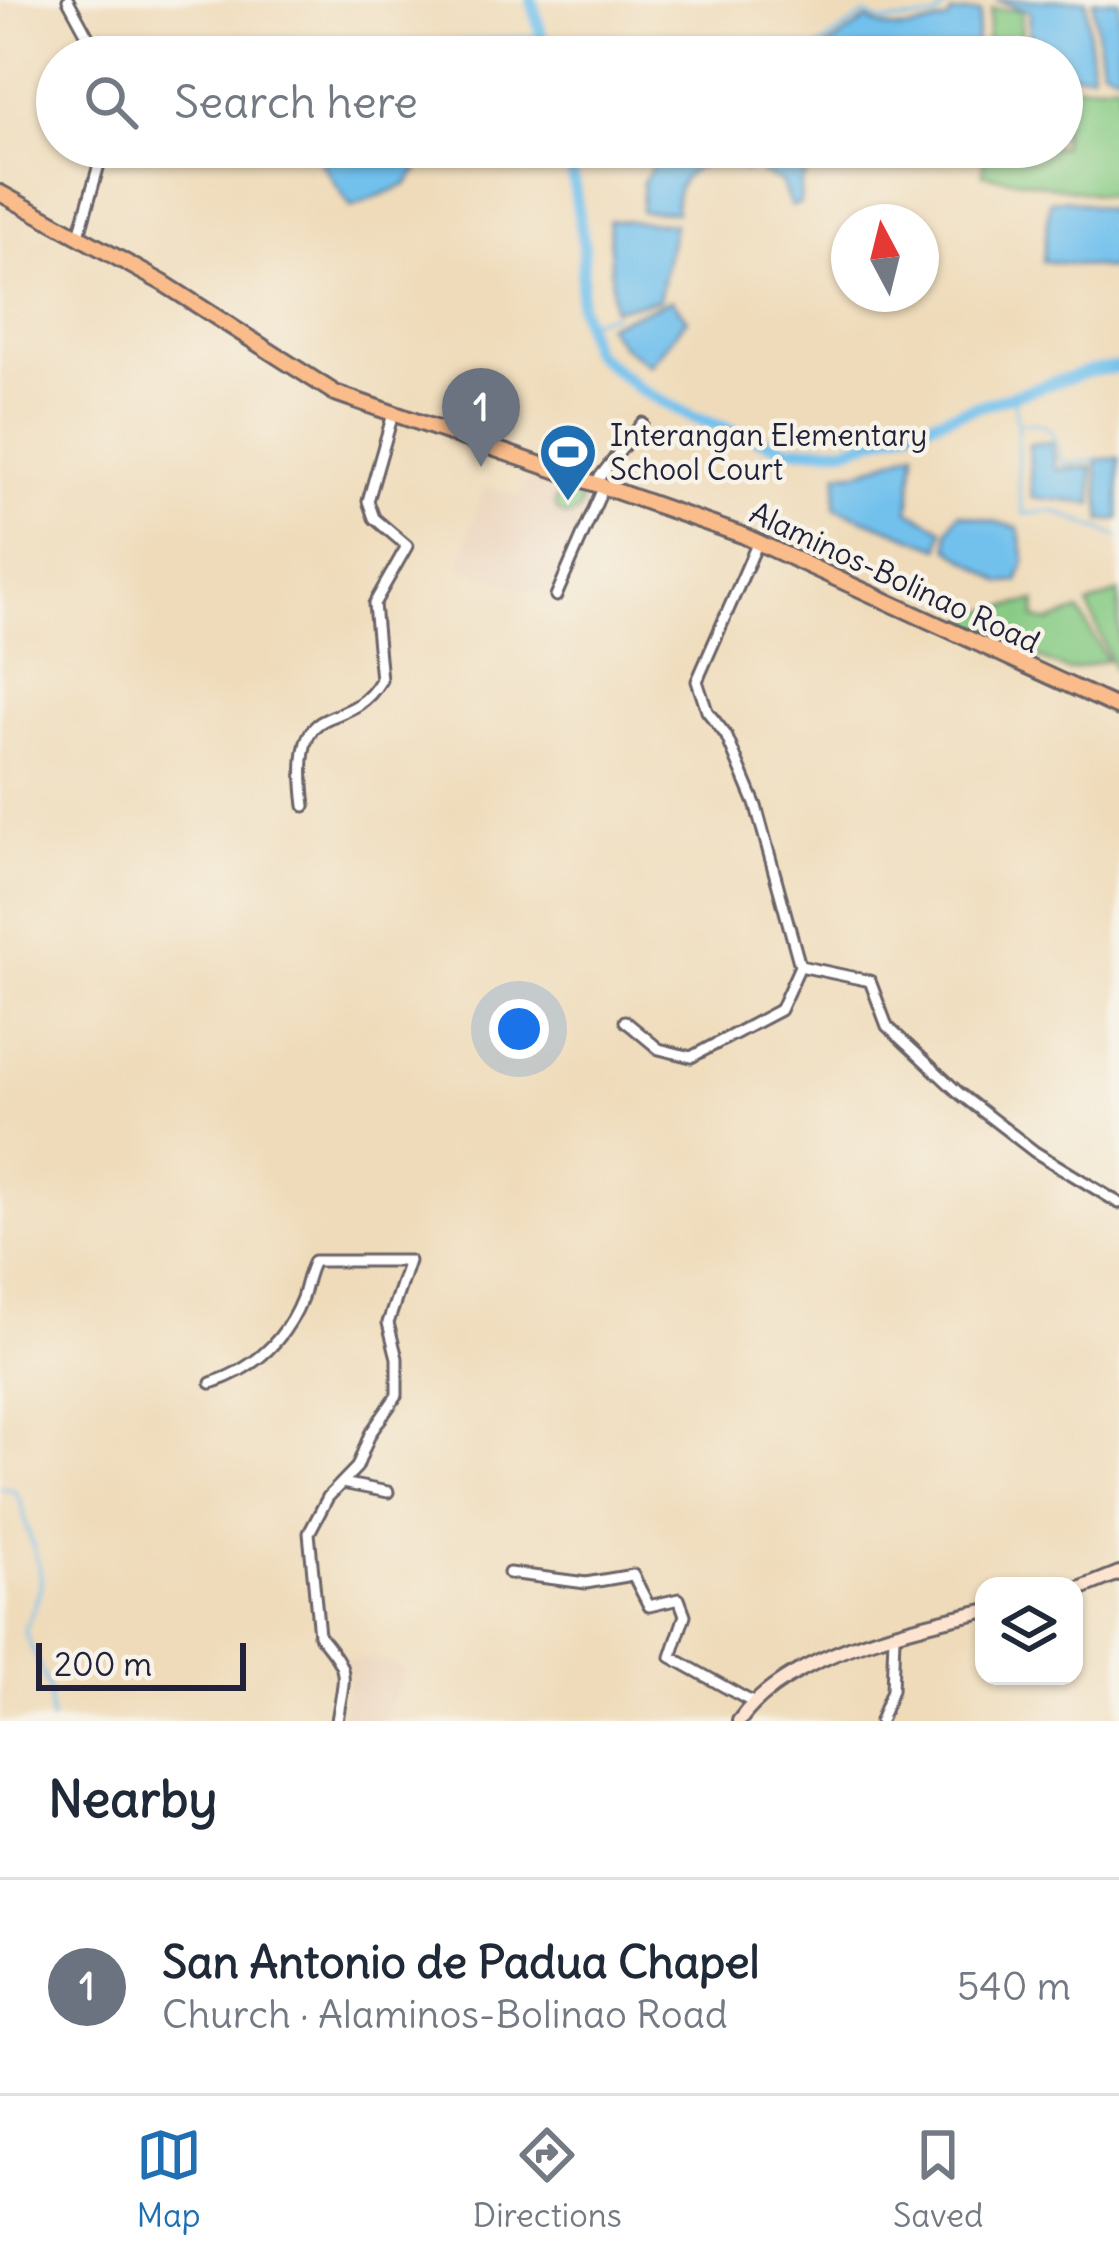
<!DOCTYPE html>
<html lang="en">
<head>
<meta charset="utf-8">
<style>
	:root { --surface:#fff; --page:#f6f6f7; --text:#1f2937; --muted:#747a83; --line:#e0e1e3; --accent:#1f6fb2 }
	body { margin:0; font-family:Delius,sans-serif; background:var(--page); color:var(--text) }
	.controls { position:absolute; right:36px; bottom:36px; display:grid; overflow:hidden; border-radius:24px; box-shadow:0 3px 9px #0004 }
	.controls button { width:108px; height:108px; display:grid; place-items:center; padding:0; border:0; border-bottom:3px solid var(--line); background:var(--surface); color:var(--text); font:60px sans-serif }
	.compass { position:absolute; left:831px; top:204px; width:108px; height:108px; border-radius:50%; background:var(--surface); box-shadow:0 3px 9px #0004; rotate:353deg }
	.scale { position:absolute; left:36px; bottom:30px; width:210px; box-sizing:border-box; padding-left:12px; border:6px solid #22223b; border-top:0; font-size:33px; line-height:42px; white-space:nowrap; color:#22223b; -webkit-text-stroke:9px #f7f3e8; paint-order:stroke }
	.you { position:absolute; left:519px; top:1029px; width:42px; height:42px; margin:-30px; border:9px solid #fff; border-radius:50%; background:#1a73e8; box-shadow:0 0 0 18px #1a73e833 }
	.badge { display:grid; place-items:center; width:78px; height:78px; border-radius:50%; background:var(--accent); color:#fff; font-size:39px; font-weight:700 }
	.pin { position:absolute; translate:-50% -99px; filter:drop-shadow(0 3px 6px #0008) }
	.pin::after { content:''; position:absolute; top:63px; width:42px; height:36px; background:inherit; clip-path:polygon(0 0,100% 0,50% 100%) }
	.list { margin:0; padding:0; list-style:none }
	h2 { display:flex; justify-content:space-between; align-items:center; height:156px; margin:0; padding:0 48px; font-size:51px }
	h2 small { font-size:39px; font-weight:400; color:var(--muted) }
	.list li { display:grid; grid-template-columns:78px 1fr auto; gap:36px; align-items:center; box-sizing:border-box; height:216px; padding:0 48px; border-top:3px solid var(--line) }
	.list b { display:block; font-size:45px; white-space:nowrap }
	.list p { margin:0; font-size:39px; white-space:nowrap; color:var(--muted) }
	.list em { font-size:39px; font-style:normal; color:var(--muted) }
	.icon { flex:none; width:66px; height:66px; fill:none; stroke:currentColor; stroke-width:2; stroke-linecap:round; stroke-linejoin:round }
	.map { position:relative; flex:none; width:1119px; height:1721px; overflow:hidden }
	.search { position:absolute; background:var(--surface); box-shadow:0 3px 9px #0004; left:36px; right:36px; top:36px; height:132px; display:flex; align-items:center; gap:30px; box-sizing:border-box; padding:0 42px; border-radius:66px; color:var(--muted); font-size:45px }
	.sheet { height:372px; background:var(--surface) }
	nav { display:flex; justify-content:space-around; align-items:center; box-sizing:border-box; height:168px; border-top:3px solid var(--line); background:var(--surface); font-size:33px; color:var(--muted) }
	nav a { display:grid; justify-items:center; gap:6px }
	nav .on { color:var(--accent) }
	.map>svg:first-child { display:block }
	.built { fill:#ebd2b9 }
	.green { fill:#87cb84; stroke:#547660; stroke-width:3 }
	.water { fill:#72c1ed; stroke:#4a7294; stroke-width:3 }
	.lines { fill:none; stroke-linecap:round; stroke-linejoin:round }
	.stream { stroke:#72c1ed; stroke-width:3 }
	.river { stroke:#72c1ed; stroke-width:12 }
	.street-casing { stroke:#6a6367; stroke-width:15 }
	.secondary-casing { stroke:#6a6367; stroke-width:18 }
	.primary-casing { stroke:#6a6367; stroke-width:20 }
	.street { stroke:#fff; stroke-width:9 }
	.secondary { stroke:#fde4d0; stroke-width:12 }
	.primary { stroke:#f9bc8a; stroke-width:14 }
	.labels { text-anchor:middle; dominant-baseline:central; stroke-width:9; stroke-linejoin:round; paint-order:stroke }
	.poi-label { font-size:30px; fill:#22223b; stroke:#f7f3e8; text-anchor:start }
	.street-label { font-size:30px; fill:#22223b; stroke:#f7f3e8 }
</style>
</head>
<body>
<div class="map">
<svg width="1119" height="1721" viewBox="0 0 1119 1721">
	<rect width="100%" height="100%" fill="#f7f3e8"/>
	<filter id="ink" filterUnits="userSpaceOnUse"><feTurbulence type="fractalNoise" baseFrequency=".00833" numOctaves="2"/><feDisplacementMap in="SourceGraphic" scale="24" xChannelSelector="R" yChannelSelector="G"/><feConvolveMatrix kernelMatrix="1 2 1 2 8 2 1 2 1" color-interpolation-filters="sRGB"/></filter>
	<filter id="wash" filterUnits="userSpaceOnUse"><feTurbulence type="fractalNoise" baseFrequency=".004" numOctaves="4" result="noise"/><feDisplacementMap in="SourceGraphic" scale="48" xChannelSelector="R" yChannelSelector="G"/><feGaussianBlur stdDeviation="2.7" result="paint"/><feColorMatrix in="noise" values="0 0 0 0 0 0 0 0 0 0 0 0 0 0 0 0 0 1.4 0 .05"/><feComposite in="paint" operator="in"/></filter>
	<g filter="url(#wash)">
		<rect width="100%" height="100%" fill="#efdbba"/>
		<!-- built -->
		<path class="built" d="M 533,469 L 597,489 L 552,597 L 458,567 L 485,486 L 522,497 Z
			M 373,1658 L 405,1669 L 384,1721 L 340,1721 L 349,1678 L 345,1659 Z"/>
		<!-- green -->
		<path class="green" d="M 991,9 L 1022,10 L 1020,57 L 985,57 Z
			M 1119,82 L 1119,198 L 983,174 L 984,147 L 1062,147 L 1062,87 Z
			M555 503a13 13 0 1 1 26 0a13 13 0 1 1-26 0Z
			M 1119,592 L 1119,672 L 1116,673 L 1088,605 Z
			M 1036,601 L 1035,619 L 1049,622 L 1079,611 L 1107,660 L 1068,671 L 990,636 L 967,620 L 979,612 Z"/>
		<!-- water -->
		<path class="water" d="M 996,0 L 1086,0 L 1092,73 L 1062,74 L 1062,57 L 1029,57 L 1030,11 Z
			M 1093,0 L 1119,0 L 1119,74 L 1102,67 Z
			M 980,12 L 974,57 L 813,57 L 867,19 C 891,36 921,28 948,20 L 951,14 Z
			M 311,147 L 437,147 L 406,185 L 351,207 Z
			M 665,147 L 761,147 L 762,148 L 745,171 C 709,153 671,170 676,212 L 641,211 L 643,182 Z
			M 773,147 L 822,147 L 801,183 L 800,204 L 791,207 L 781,182 L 761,173 Z
			M 1066,199 L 1106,209 L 1119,224 L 1112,269 L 1043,261 L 1050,201 Z
			M 609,220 L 674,224 L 659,300 L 613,309 Z
			M 672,300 L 687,319 L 650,365 L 622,346 L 606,325 Z
			M 1052,442 L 1056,469 L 1092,467 L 1093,504 L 1032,497 L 1029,444 Z
			M 915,451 L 909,511 L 943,529 L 940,548 L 835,508 L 838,473 L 858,472 Z
			M 1119,458 L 1119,519 L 1102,521 L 1096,460 Z
			M 959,513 L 1019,528 L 1025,561 L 1018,582 L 1002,583 L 949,548 L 948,531 Z"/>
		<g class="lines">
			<!-- stream -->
			<path class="stream" d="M 403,57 L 416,46 L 541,35
				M 805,57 L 865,14 L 883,22 L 936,18 L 947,5
				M 570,154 L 595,147
				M 582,322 L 614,314
				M 1013,398 C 1023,436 1012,476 1024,514 L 1053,511 L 1119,537
				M 1021,423 C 1055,420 1054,439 1063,464 L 1096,460
				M 0,1488 L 14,1490 C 23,1502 23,1514 27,1527 C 43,1583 49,1575 24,1630 L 49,1689 L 51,1721"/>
			<!-- river -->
			<path class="river" d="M 532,0 L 547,57
				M 568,147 L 584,248 L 580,306 L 592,351 L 641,390 L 692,417 L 789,449 L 847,448 L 1090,371 L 1119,367"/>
		</g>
	</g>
	<g filter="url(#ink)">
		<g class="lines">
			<!-- street casing -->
			<g class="street-casing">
				<path id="street" d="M 68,0 L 99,57
					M 79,235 L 104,147
					M 595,483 L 642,423
					M 758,542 L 697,681 L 707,711 L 726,735 L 756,806 L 800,966 L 870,981 L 887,1026 L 960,1094 L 1035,1152 L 1119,1203
					M 556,596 L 604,486
					M 305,806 C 290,685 345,741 381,680 L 374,604 L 407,546 L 374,518 L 368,501 L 393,414
					M 625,1021 L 659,1049 L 691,1057 L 780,1010 L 800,966
					M 211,1383 C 254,1369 285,1341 302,1298 C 306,1285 308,1272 314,1261 L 409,1261 L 388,1323 L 397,1358 L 397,1395 L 370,1434 L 357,1467 L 328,1497 L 309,1533 L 319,1635 C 351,1674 345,1670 337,1721
					M 342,1483 L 388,1492
					M 509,1573 L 586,1583 L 633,1575 L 649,1606 L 679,1599 L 685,1615 L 671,1657 L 752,1702
					M 880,1721 L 892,1690 L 894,1636"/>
			</g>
			<!-- secondary casing -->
			<g class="secondary-casing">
				<path id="secondary" d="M 1074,1591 L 1119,1573
					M 739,1721 C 785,1656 908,1627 984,1611"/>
			</g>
			<!-- primary casing -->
			<g class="primary-casing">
				<path id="primary" d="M 0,193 L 163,283 L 335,393 L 742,535 L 1119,708"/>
			</g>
			<!-- street -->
			<use href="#street" class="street"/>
			<!-- secondary -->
			<use href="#secondary" class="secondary"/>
			<!-- primary -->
			<use href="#primary" class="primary"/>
		</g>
	</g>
	<!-- icons -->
	<defs>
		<g id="stadium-pin" transform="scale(3)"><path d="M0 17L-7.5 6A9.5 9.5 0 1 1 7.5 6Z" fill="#1f6fb2" stroke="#f7f3e8"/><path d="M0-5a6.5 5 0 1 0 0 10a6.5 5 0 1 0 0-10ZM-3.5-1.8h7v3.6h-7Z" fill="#fff"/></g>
	</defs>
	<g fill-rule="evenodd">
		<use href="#stadium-pin" x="568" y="452"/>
	</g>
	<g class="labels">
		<!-- poi labels -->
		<g class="poi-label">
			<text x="610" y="435">Interangan Elementary<tspan x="610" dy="34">School Court</tspan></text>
		</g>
		<!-- street labels -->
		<g class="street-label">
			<text transform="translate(895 577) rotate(25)">Alaminos-Bolinao Road</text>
		</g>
	</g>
</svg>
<div class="controls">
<button><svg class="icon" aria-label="layers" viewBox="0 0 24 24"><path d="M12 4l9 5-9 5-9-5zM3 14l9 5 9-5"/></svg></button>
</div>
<svg class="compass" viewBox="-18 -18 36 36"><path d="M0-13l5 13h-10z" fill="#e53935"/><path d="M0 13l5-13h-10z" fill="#747a83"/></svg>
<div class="scale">200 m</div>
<div class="you"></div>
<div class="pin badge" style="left:481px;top:467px;background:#6b7280">1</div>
<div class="search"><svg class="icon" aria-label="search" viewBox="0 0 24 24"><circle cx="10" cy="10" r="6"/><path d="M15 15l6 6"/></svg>Search here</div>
</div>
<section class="sheet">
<h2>Nearby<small></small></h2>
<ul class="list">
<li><span class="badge" style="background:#6b7280">1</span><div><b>San Antonio de Padua Chapel</b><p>Church · Alaminos-Bolinao Road</p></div><em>540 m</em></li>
</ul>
</section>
<nav>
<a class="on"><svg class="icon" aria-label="map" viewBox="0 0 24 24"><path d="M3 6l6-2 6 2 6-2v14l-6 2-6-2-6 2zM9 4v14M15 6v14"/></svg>Map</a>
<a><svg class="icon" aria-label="directions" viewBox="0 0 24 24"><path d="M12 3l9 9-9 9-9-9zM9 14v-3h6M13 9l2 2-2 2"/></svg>Directions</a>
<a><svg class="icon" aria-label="saved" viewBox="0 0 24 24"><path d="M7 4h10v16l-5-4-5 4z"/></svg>Saved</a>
</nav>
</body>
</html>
